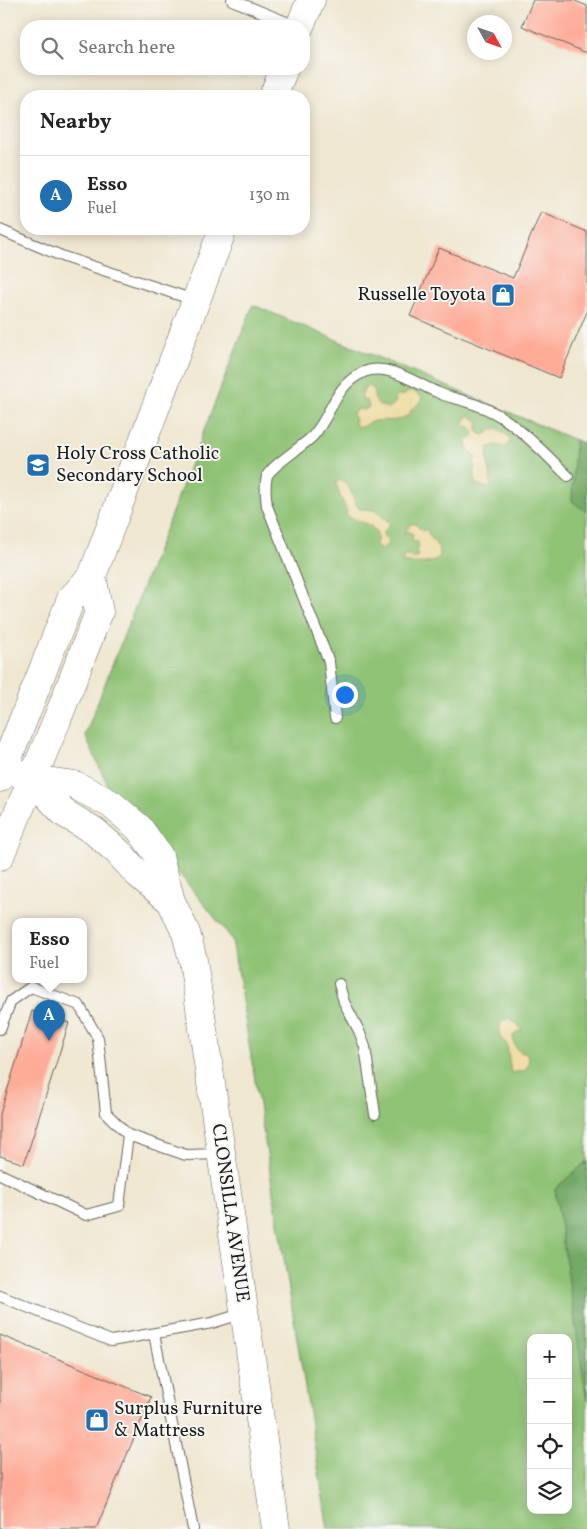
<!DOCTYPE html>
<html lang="en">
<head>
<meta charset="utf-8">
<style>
	:root { --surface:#fff; --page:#f6f6f6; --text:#222; --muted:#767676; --line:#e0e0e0; --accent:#1f6fb2 }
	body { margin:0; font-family:Vollkorn,serif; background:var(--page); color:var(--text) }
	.controls { position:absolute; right:15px; bottom:15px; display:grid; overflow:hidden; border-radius:10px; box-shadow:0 2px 12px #0003 }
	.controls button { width:45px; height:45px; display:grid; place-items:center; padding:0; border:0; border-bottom:1px solid var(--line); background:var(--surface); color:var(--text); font:25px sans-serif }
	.compass { position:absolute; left:467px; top:15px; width:45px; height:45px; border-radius:50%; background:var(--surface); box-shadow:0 2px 12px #0003; rotate:130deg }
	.you { position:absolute; left:344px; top:694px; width:18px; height:18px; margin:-12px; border:4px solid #fff; border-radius:50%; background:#1a73e8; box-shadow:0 0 0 8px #1a73e833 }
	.badge { display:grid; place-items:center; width:32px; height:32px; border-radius:50%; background:var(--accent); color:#fff; font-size:16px; font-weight:700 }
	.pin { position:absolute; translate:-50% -41px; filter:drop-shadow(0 1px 2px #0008) }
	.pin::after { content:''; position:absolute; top:26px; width:18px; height:15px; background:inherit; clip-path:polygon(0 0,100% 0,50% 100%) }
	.popup { position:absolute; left:12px; top:918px; width:75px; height:65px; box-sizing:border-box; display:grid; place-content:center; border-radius:10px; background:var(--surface); filter:drop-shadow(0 1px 4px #0005); font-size:16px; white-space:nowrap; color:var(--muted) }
	.popup b { font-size:19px; color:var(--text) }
	.popup::after { content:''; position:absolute; left:50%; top:100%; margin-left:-10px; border:10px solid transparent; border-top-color:var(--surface) }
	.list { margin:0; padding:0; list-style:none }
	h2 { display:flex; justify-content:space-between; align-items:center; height:65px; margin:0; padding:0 20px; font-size:21px }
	h2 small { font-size:16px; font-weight:400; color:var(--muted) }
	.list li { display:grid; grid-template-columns:32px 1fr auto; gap:15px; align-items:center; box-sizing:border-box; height:80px; padding:0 20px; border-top:1px solid var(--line) }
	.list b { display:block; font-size:19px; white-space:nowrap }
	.list p { margin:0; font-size:16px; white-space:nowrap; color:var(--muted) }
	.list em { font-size:16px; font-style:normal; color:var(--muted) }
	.icon { flex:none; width:28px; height:28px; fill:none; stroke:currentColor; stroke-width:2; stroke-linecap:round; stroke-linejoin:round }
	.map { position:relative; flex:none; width:587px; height:1529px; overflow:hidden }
	.search { position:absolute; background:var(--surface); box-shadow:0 2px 12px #0003; left:20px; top:20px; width:290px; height:55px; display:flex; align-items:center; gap:12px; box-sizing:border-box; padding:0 18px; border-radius:20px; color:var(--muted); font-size:19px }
	.panel { position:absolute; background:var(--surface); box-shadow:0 2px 12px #0003; left:20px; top:90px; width:290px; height:145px; border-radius:20px }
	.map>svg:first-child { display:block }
	.green { fill:#8fc274; stroke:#566f48; fill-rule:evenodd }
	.forest { fill:#73a866; stroke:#486241 }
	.sand { fill:#eeda9e; stroke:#857b5d }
	.building { fill:#feab97 }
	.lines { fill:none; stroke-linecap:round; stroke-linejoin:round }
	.service-casing { stroke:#66635b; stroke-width:12 }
	.secondary-casing { stroke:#66635b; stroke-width:29 }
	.service { stroke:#fff; stroke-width:10 }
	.secondary { stroke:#fff; stroke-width:28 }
	.labels { text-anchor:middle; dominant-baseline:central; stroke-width:4; stroke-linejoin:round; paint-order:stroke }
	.poi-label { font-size:19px; fill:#1c1c1c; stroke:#f6f6f2; text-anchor:start }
	.street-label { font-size:19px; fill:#1c1c1c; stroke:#f6f6f2 }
</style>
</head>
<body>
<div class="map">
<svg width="587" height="1529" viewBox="0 0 587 1529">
	<rect width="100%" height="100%" fill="#f6f6f2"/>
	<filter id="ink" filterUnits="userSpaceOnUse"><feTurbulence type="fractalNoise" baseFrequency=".02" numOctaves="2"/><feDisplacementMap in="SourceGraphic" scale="10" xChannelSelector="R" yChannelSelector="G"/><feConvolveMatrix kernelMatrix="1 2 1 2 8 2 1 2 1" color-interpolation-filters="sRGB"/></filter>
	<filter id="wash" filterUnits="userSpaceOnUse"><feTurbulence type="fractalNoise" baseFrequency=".0096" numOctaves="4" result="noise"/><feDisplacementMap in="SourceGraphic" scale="20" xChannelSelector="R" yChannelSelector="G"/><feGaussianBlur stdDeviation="1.12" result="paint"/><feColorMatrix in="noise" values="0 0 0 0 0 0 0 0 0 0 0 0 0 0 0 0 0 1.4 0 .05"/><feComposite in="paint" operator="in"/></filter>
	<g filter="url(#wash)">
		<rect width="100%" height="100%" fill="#f0e7d1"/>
		<!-- green -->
		<path class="green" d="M 253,305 L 587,445 L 587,1529 L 328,1529 L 232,939 L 107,784 L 85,735 ZM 531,1338 L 568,1338 L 568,1510 L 531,1510 Z"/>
		<!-- forest -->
		<path class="forest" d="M 575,440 L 587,445 L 587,512 L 572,501 Z
			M 587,1161 L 587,1401 L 555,1189 Z"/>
		<!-- sand -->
		<path class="sand" d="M 370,386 L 374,390 C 373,401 377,406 389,408 L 395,403 L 396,396 L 404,395 L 411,390 L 422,397 C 420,404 417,405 412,409 C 410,411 410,414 407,416 C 391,426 378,414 362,427 L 356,426 L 353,414 L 357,409 L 365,410 L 369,407 L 367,401 L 361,399 L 364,389 Z
			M 469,415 L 479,422 L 477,429 L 479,433 L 483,435 L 488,433 L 489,430 L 497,428 L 509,437 L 510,440 L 507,447 L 494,445 L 489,447 C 484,460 492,472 491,486 L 488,488 L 475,484 L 474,462 L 476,457 L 473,453 L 469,453 L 466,439 L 470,439 L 474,436 C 474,431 472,428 468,426 L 463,427 L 464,422 Z
			M 341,480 C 352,486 352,499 359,509 L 374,510 L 389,522 L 389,526 L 383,532 L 384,537 L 389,542 L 382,550 L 375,546 C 386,526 359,522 347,516 C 346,504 338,495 336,482 Z
			M 411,524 L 415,524 L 423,531 L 427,529 C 429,541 440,543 440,556 C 430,567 414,562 401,563 L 407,552 L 407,555 L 412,558 L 418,556 L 416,550 L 419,547 L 418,542 L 411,541 L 413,537 L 412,533 L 408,531 L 403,534 Z
			M 508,1018 L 518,1024 L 522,1032 L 518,1031 L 513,1036 C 514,1046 516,1052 527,1054 L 529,1062 L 526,1070 L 511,1073 L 507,1044 L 501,1039 L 499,1033 L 501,1022 Z"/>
		<g id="blocks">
			<!-- building -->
			<path class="building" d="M 533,0 L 573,0 L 587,6 L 587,53 L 522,26 Z
				M 541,212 L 587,232 L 587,312 L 559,378 L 410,316 L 439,248 L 513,278 Z
				M 32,1011 L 69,1023 L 24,1164 L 0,1156 L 0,1114 Z
				M 0,1335 L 151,1397 L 96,1529 L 0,1529 Z"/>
		</g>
	</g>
	<g filter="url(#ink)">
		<use href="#blocks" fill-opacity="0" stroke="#66635b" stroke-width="1"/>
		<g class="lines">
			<!-- service casing -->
			<g class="service-casing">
				<path id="service" d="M 232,0 L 296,26
					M 0,230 L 64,257 L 194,300
					M 335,718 L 329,662 L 267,506 C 266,496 264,486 267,476 C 270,467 303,446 313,436 C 332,415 334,385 364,372 C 388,362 418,385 439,393 C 447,397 456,398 464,401 C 479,405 493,411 506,420 C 529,436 548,457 568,476
					M 339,984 L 344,1002 L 359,1031 L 365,1047 L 375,1114
					M 0,1029 L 11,1001 L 31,987 L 79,1005 L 98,1038 L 106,1113 L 128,1135 L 186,1155 L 220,1154
					M 0,1174 L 86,1215 L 119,1206 L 128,1135
					M 0,1296 L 111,1341 L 212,1323 L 244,1313
					M 154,1334 L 193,1529"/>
			</g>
			<!-- secondary casing -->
			<g class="secondary-casing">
				<path id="secondary" d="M 300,26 L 311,0
					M 273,96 L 284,69
					M 4,767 L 32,779 L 75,785 L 111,804 L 139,828 L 159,856 L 171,901 L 186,933 L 193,960 L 276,1529
					M 0,778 L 71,599 L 92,576 L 223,229
					M 32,779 L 64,813 L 94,831 L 118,852 L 138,874 L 171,901
					M 0,856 L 57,720 L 99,612 L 92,576"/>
			</g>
			<!-- service -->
			<use href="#service" class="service"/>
			<!-- secondary -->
			<use href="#secondary" class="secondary"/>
		</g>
	</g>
	<!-- icons -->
	<defs>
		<g id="shop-square" transform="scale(1.25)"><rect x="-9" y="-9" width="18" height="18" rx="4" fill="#1f6fb2" stroke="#f6f6f2"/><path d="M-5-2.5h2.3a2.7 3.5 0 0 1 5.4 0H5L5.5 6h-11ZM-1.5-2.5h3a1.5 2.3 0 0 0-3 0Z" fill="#fff"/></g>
		<g id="school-square" transform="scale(1.25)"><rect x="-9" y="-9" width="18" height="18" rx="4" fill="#1f6fb2" stroke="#f6f6f2"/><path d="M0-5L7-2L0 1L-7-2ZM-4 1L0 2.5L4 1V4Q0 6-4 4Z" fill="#fff"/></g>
	</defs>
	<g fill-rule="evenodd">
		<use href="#shop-square" x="503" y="295"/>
		<use href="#school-square" x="38" y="465"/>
		<use href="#shop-square" x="97" y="1420"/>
	</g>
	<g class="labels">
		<!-- poi labels -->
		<g class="poi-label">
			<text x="486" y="295" text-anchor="end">Russelle Toyota</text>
			<text x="56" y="454">Holy Cross Catholic<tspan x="56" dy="22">Secondary School</tspan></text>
			<text x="114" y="1409">Surplus Furniture<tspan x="114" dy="22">&amp; Mattress</tspan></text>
		</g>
		<!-- street labels -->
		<g class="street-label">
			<text transform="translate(230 1213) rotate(82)">CLONSILLA AVENUE</text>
		</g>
	</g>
</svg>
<div class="controls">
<button>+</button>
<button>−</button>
<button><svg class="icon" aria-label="locate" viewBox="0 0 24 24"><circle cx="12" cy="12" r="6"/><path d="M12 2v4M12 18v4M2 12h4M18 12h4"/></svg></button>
<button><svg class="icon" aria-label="layers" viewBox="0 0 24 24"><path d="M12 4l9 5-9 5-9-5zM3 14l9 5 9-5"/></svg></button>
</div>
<svg class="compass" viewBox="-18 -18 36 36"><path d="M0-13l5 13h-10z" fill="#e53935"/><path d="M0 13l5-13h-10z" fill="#767676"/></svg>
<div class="you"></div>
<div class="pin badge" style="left:49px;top:1041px">A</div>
<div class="popup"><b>Esso</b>Fuel</div>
<div class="search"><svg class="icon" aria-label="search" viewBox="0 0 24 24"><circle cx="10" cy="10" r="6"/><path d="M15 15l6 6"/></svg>Search here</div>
<section class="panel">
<h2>Nearby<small></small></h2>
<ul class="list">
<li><span class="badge">A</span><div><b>Esso</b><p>Fuel</p></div><em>130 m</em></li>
</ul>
</section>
</div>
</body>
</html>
